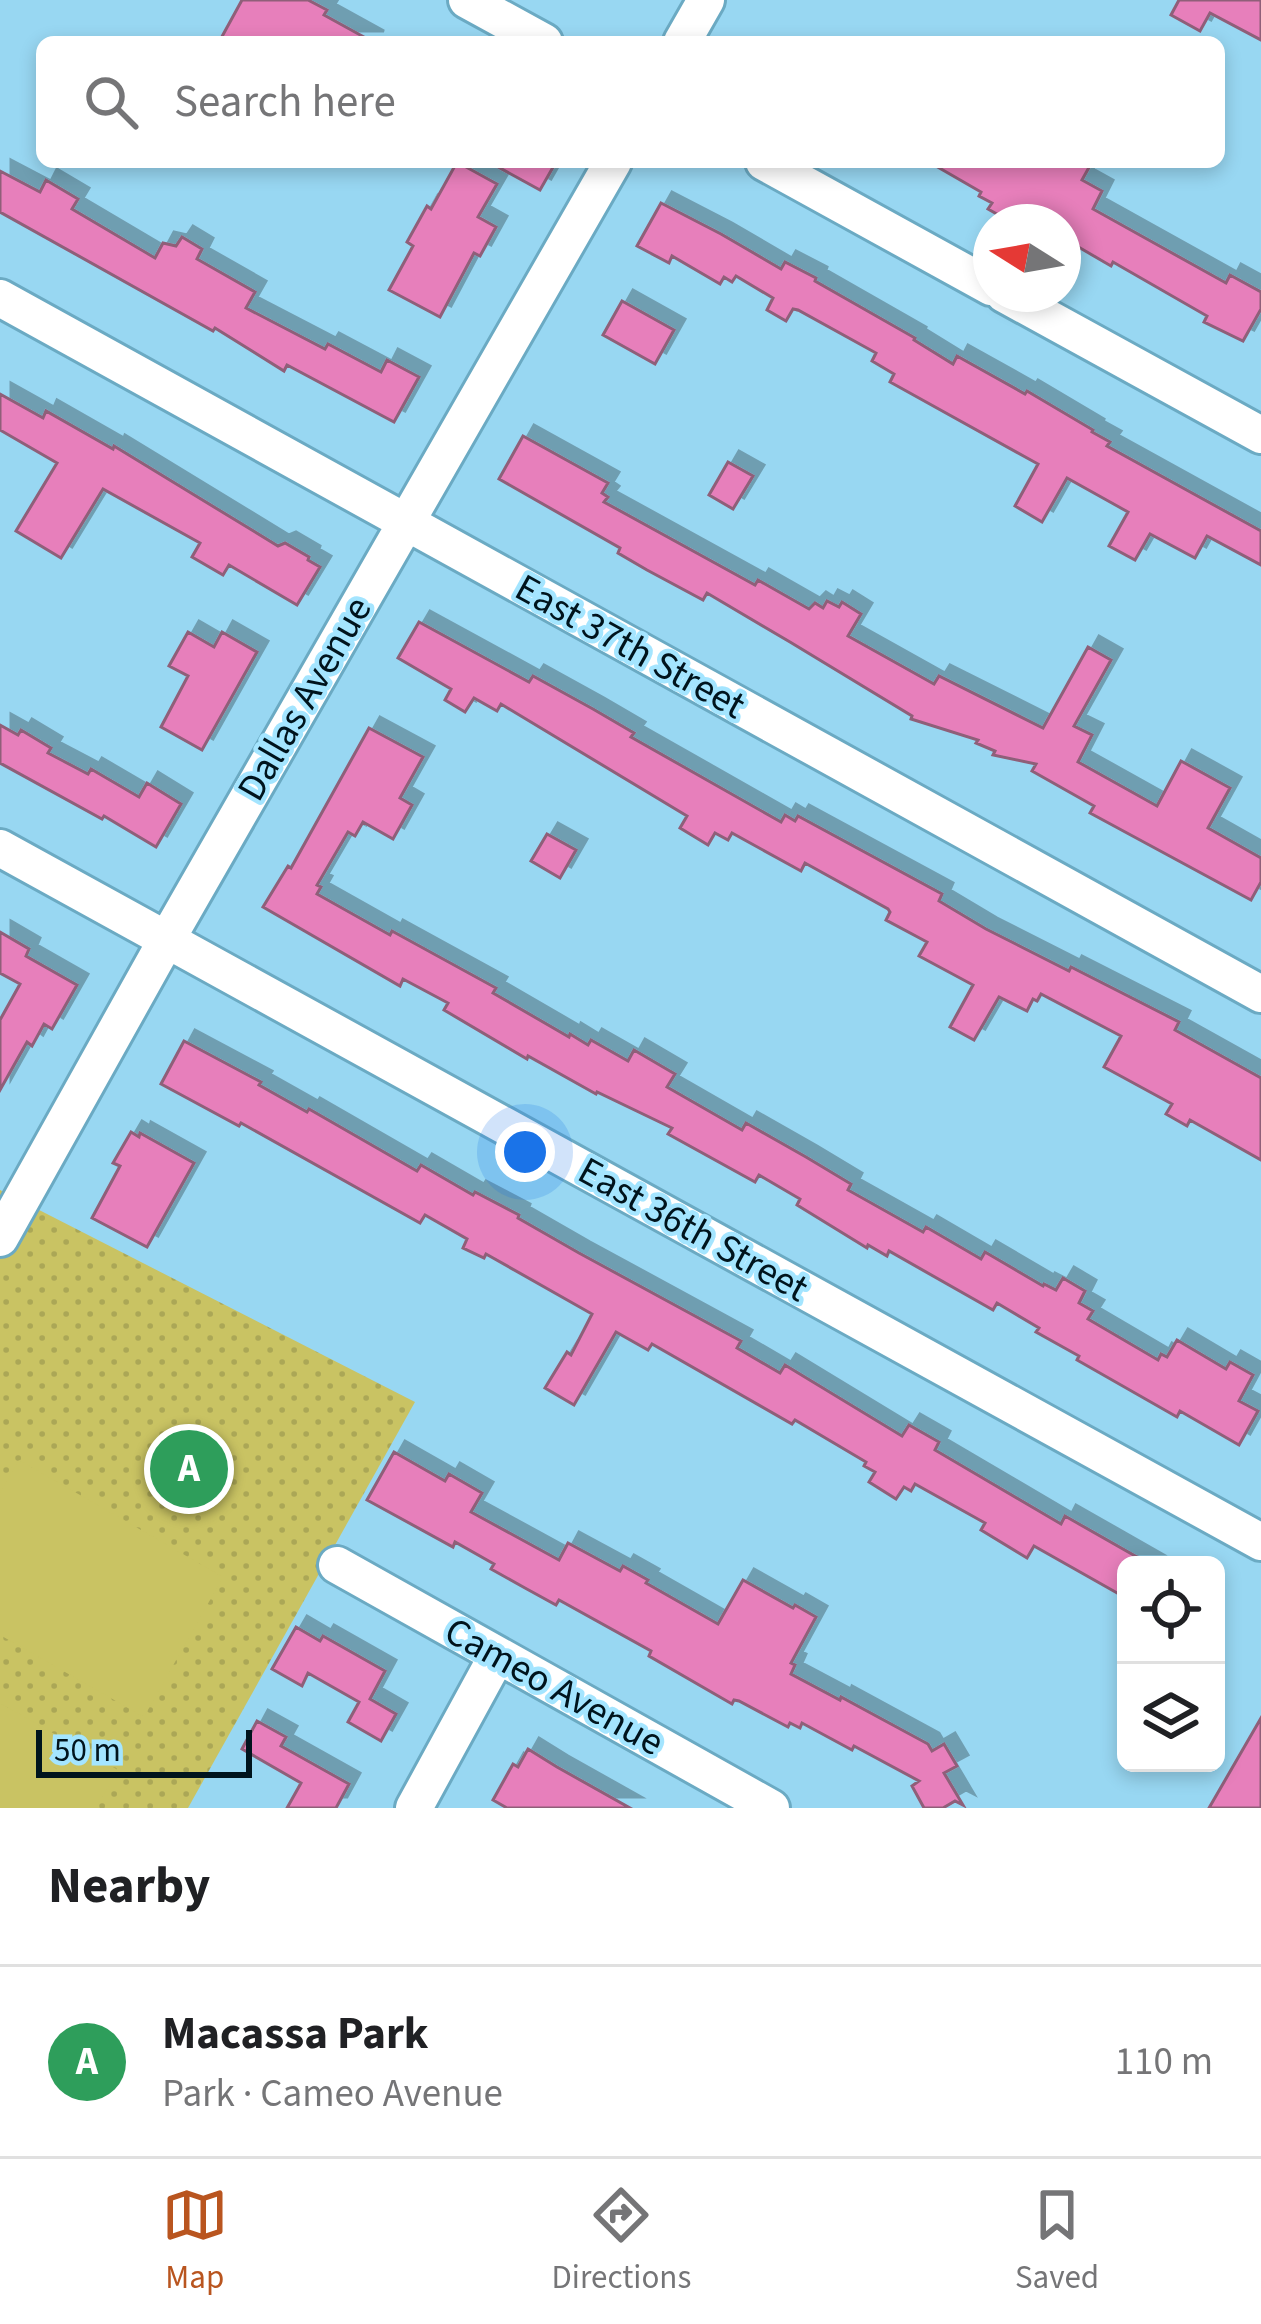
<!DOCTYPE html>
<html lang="en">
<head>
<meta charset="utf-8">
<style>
	:root { --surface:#fff; --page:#f2f2f2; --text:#202124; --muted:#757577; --line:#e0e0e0; --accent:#b9551f }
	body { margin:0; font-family:"Source Sans 3",sans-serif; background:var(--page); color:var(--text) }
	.controls { position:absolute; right:36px; bottom:36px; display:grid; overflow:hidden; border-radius:18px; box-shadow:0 6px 18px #0003 }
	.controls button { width:108px; height:108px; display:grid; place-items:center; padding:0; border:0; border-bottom:3px solid var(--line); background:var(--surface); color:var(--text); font:60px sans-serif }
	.compass { position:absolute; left:973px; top:204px; width:108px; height:108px; border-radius:50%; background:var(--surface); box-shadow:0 6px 18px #0003; rotate:281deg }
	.scale { position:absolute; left:36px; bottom:30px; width:216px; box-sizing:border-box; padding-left:12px; border:6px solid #00141d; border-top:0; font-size:33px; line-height:42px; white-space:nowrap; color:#00141d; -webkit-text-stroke:9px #a4e5ff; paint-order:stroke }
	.you { position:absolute; left:525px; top:1152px; width:42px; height:42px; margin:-30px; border:9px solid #fff; border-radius:50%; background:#1a73e8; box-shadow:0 0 0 18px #1a73e833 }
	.badge { display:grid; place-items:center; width:78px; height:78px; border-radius:50%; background:var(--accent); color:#fff; font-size:39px; font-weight:700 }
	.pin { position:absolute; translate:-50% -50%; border:6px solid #fff; box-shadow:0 3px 12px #0006 }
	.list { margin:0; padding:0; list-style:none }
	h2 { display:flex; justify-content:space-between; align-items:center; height:156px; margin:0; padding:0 48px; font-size:51px }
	h2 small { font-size:39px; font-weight:400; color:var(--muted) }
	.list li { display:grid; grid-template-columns:78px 1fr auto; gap:36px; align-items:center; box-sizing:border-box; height:192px; padding:0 48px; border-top:3px solid var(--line) }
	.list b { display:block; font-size:45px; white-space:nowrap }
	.list p { margin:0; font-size:39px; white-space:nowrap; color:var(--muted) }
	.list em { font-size:39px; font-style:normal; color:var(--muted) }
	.icon { flex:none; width:66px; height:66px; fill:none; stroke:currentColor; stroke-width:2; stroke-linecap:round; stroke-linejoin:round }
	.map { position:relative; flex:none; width:1261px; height:1808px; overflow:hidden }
	.search { position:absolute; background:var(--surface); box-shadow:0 6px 18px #0003; left:36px; right:36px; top:36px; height:132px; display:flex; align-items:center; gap:30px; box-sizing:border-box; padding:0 42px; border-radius:18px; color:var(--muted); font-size:45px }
	.sheet { height:348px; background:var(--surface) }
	nav { display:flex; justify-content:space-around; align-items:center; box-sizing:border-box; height:168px; border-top:3px solid var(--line); background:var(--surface); font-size:33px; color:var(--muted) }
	nav a { display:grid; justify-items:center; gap:6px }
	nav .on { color:var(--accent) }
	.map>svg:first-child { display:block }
	.grass { fill:url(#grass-dots) }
	.pitch { fill:#c9c363 }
	.building { fill:#e77fbb; stroke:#8f5e79; stroke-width:3; filter:url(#shadow) }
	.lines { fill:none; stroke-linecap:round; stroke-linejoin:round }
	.minor-casing { stroke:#6baac3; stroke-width:42 }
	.minor { stroke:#fff; stroke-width:36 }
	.labels { text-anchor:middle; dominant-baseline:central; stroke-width:9; stroke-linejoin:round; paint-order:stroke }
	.street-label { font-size:39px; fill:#00141d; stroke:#a4e5ff }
</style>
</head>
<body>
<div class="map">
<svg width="1261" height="1808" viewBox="0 0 1261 1808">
	<defs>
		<pattern id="grass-dots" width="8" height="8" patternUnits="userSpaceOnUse" patternTransform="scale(3)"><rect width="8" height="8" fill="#c9c363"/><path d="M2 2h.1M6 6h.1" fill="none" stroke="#aba756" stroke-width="1.8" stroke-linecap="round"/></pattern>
		<filter id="shadow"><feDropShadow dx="11" dy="-11" stdDeviation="0" flood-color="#0004"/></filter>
	</defs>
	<rect width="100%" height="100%" fill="#98d7f2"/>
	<!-- grass -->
	<path class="grass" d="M 0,1190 L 415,1402 L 188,1808 L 0,1808 Z"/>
	<!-- pitch -->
	<path class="pitch" d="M 19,1460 L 223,1577 L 144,1717 L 0,1635 L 0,1493 Z
		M 0,1703 L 118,1770 L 96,1808 L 0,1808 Z"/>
	<!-- building -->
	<path class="building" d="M 242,0 L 308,0 L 327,10 L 324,15 L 373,42 L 219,42 Z
		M 1179,0 L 1261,0 L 1261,40 L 1210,13 L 1200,31 L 1171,15 Z
		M 457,162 L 497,184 L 478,217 L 496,227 L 480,256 L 474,253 L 440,317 L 389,290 L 413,246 L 407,242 L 427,206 L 431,209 Z
		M 489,162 L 556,162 L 540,190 Z
		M 929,162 L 1092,162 L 1082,180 L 1102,191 L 1093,209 L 1226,283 L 1230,275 L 1261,292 L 1261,309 L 1243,341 L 1204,322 L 1207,316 L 1113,262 L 1111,266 L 1063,238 L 1063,222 L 1011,222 L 988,209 L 992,203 L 979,196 L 981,192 Z
		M 0,171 L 40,192 L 46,180 L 78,199 L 72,209 L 155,258 L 163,243 L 176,246 L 182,237 L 202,249 L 197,259 L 255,292 L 246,308 L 325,349 L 328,344 L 381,372 L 387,360 L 419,377 L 394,422 L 287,365 L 284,371 L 215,328 L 213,331 L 0,212 Z
		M 661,203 L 721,234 L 781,269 L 785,262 L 816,278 L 815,281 L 915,338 L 914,340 L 953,364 L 957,356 L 1025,394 L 1027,391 L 1093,430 L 1092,432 L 1110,442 L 1107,446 L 1261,531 L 1261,565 L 1207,536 L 1195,558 L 1150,534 L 1135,560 L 1109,546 L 1128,512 L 1067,478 L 1042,522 L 1015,506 L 1038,464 L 890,382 L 894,374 L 872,361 L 876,353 L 798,310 L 793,309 L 786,321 L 767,310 L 773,298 L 736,276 L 732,282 L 724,277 L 720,284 L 672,256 L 669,263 L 637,246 Z
		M 622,301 L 674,330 L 655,364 L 603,335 Z
		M 0,394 L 43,418 L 46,411 L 113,449 L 114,446 L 278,546 L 285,543 L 309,557 L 308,560 L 320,567 L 297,605 L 229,565 L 223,575 L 192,557 L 200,543 L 103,489 L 61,558 L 16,531 L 57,463 L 0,430 Z
		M 523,436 L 608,483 L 602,493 L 608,497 L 604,502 L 755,585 L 758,580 L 809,609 L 815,603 L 823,608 L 827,601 L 839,607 L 842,602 L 861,614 L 848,636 L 934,684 L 939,676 L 1043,728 L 1088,647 L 1111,660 L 1074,726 L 1092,735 L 1078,762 L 1157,806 L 1181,761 L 1230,788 L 1208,828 L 1261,858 L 1261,882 L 1251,900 L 1090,813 L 1094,806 L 1032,771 L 1036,764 L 993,755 L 995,751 L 976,743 L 978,740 L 911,719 L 912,716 L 790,642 L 707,593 L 703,600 L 647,570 L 618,553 L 620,548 L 499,479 Z
		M 728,462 L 753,476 L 733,509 L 709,495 Z
		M 419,622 L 529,682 L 533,676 L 593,709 L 634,733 L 631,737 L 781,822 L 785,815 L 795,821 L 798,816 L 942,894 L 939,901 L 986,929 L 1069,971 L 1071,967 L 1179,1022 L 1175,1030 L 1261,1078 L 1261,1160 L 1190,1120 L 1187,1126 L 1166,1114 L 1172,1104 L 1104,1067 L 1121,1036 L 1041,994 L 1037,1001 L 1033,999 L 1027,1011 L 999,997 L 974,1040 L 950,1027 L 973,985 L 919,956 L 927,942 L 886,920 L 890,912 L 888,909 L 805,863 L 801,871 L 732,833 L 728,840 L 715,833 L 708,845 L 680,828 L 687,816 L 501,704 L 497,711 L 474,698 L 465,712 L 445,700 L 451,689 L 398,658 Z
		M 188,632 L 214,647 L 222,632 L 257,652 L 202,750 L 161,727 L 188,676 L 169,666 Z
		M 0,725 L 18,735 L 21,730 L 51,748 L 48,753 L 88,774 L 91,769 L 139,797 L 147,783 L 181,804 L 156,847 L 104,816 L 102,819 L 0,763 Z
		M 369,728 L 423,757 L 400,798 L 412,805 L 393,839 L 363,822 L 355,836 L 348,832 L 317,885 L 321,887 L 317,894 L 390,935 L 392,931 L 496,988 L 493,993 L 569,1037 L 570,1034 L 588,1045 L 591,1040 L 628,1061 L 634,1050 L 675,1074 L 667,1087 L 742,1130 L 746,1123 L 806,1157 L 851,1184 L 848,1190 L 923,1232 L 926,1227 L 981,1259 L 985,1252 L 1043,1286 L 1044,1284 L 1056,1290 L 1063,1278 L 1085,1291 L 1079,1303 L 1093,1311 L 1088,1319 L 1158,1360 L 1161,1354 L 1167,1357 L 1177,1340 L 1226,1369 L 1230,1362 L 1253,1375 L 1239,1401 L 1258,1411 L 1239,1445 L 1180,1411 L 1177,1417 L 1077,1360 L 1079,1356 L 1036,1332 L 1039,1328 L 997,1303 L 993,1310 L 889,1251 L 887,1256 L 868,1245 L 867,1248 L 797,1205 L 800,1199 L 759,1175 L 755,1182 L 668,1134 L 672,1128 L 597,1092 L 596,1094 L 528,1056 L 527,1059 L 444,1010 L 448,1003 L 403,979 L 400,986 L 263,907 L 288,866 L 291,868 Z
		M 547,834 L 576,850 L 560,878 L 531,861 Z
		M 0,932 L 29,949 L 26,956 L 77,985 L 52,1029 L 44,1024 L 32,1046 L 27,1042 L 0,1090 L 0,1020 L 20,984 L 0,973 Z
		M 184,1041 L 261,1082 L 259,1085 L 307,1112 L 309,1109 L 417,1171 L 421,1165 L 473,1195 L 475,1192 L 519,1215 L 518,1218 L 579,1253 L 741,1341 L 737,1348 L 780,1373 L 785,1365 L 902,1436 L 909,1425 L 939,1442 L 935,1450 L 1061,1524 L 1065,1516 L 1151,1565 L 1126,1565 L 1126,1598 L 1034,1546 L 1027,1558 L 981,1530 L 985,1523 L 915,1484 L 911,1491 L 904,1487 L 896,1499 L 869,1482 L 875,1472 L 864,1466 L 866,1462 L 795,1420 L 792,1424 L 652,1344 L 648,1350 L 616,1332 L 574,1405 L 545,1388 L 567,1352 L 571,1355 L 592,1314 L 486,1254 L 484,1258 L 463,1248 L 467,1239 L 425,1215 L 420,1223 L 241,1123 L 239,1126 L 161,1084 Z
		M 131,1132 L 139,1137 L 140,1133 L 194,1163 L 147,1247 L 92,1218 L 120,1166 L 113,1163 Z
		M 394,1452 L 445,1481 L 449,1474 L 482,1493 L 471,1512 L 559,1560 L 568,1543 L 620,1571 L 623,1566 L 648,1580 L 646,1583 L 718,1624 L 743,1580 L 793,1608 L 795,1605 L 816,1617 L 791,1663 L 795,1665 L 791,1674 L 840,1700 L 841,1697 L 928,1744 L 932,1751 L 944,1744 L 957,1766 L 944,1773 L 963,1805 L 955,1801 L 943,1808 L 924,1808 L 912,1786 L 919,1781 L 854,1746 L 852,1750 L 802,1723 L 800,1728 L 790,1723 L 788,1727 L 739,1701 L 734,1700 L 732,1704 L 649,1656 L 651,1651 L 559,1600 L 556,1605 L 525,1588 L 491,1569 L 494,1564 L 455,1542 L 453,1547 L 367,1500 Z
		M 296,1627 L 320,1641 L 323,1636 L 385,1671 L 370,1699 L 396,1714 L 381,1741 L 348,1722 L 359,1702 L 308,1673 L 302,1686 L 272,1669 Z
		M 1261,1718 L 1261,1808 L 1209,1808 Z
		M 257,1721 L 286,1737 L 281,1746 L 349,1784 L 336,1808 L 287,1808 L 301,1783 L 242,1749 Z
		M 528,1749 L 557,1767 L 630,1808 L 507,1808 L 493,1800 L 513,1764 L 518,1767 Z"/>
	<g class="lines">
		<!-- minor casing -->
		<g class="minor-casing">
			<path id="minor" d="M 467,0 L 544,42
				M 682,42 L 706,0
				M 764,162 L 991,287
				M 1004,294 L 1261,435
				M 0,298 L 1261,994
				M 0,848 L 1261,1542
				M 0,1238 L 167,939 L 613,162
				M 337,1565 L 771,1808
				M 414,1808 L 497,1656"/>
		</g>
		<!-- minor -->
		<use href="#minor" class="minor"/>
	</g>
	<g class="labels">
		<!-- street labels -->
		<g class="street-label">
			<text transform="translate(630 647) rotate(29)">East 37th Street</text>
			<text transform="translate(305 699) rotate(-60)">Dallas Avenue</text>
			<text transform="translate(693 1230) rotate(29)">East 36th Street</text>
			<text transform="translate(554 1687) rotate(29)">Cameo Avenue</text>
		</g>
	</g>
</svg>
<div class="controls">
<button><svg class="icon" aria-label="locate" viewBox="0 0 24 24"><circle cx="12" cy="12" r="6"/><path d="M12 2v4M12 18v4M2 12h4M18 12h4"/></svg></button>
<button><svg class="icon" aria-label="layers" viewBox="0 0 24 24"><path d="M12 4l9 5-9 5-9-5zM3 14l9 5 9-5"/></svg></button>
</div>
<svg class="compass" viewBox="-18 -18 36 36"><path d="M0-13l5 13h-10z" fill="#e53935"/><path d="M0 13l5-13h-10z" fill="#757577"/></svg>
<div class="scale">50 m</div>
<div class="you"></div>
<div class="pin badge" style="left:189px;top:1469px;background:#2e9e5b">A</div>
<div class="search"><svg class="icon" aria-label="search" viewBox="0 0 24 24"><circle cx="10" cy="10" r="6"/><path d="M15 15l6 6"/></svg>Search here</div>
</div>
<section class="sheet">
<h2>Nearby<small></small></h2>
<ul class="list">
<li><span class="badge" style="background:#2e9e5b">A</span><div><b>Macassa Park</b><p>Park · Cameo Avenue</p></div><em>110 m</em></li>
</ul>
</section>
<nav>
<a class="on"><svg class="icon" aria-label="map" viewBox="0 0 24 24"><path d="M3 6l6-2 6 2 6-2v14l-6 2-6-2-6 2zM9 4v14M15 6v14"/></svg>Map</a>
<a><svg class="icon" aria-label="directions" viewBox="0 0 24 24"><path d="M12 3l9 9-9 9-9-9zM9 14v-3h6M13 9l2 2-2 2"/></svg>Directions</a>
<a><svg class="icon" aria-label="saved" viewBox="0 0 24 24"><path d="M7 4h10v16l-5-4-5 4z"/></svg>Saved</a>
</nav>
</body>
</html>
